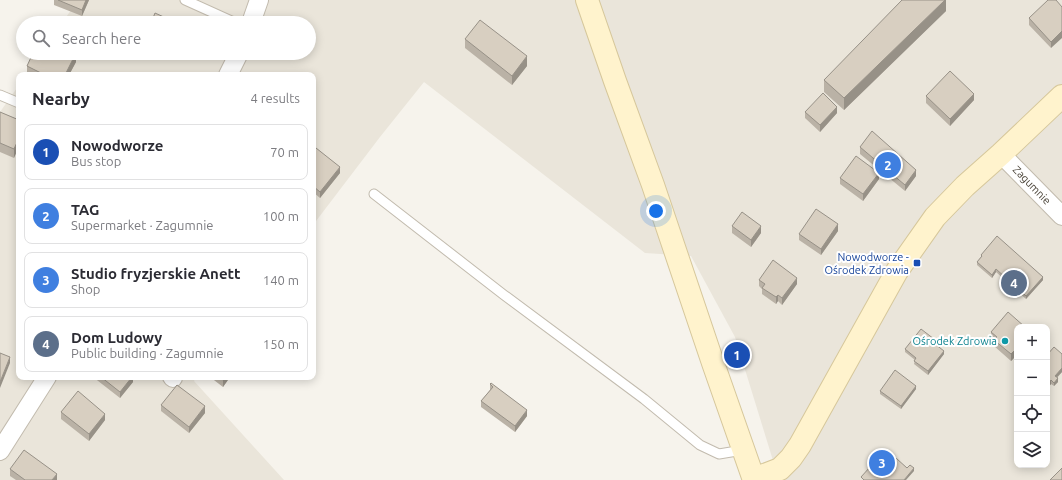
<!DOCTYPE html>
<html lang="en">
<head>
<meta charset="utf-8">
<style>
	:root { --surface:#fff; --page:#f2f2f3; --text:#2b2b33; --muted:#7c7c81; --line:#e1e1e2; --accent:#1a73e8 }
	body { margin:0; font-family:Ubuntu,sans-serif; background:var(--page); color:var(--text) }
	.controls { position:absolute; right:12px; bottom:12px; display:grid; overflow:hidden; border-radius:8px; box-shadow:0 2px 10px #0003 }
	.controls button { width:36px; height:36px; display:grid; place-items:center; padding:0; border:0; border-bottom:1px solid var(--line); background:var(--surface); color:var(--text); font:20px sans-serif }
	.you { position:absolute; left:656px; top:211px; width:14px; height:14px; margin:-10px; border:3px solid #fff; border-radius:50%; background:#1a73e8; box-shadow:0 0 0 6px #1a73e833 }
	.badge { display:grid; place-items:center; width:26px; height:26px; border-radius:50%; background:var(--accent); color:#fff; font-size:13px; font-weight:700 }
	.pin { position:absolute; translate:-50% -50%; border:2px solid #fff; box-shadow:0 1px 4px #0006 }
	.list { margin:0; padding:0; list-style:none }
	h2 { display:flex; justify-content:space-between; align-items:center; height:52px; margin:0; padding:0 16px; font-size:17px }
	h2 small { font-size:13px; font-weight:400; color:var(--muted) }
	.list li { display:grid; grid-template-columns:26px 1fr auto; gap:12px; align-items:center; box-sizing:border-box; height:56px; margin:0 8px 8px; padding:0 8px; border:1px solid var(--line); border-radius:8px }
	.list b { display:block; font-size:15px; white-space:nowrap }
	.list p { margin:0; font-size:13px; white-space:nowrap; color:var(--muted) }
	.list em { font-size:13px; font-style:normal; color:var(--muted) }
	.icon { flex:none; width:22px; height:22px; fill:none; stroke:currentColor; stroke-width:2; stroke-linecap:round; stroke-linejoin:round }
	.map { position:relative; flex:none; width:1062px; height:480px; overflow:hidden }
	.search { position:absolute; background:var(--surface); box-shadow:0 2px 10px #0003; left:16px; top:16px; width:300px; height:44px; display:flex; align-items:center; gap:10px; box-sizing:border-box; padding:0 14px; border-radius:22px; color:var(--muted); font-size:15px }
	.panel { position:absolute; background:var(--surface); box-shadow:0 2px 10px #0003; left:16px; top:72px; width:300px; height:308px; border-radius:8px }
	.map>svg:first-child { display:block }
	.residential { fill:#eae5da; fill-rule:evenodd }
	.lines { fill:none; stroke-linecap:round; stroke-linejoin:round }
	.lane-casing { stroke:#c2bbae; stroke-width:11 }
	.street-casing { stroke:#c2bbae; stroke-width:20 }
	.secondary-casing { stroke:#d6c79b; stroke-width:24 }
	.lane { stroke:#fff; stroke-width:9 }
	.street { stroke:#fff; stroke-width:18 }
	.secondary { stroke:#fff3cd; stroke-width:22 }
	.wall { fill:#bab2a6 }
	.shaded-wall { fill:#979187 }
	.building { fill:#d8cfc1; stroke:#979187 }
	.transit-dot { fill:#1a4fb4; stroke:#fff; stroke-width:1.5 }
	.culture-dot { fill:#0f9aa8; stroke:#fff; stroke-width:1.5 }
	.labels { text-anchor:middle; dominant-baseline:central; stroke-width:4; stroke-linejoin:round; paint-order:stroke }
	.street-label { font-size:11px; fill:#4b4439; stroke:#fff }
	.transit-label { font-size:11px; fill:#164399; stroke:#fff; text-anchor:end }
	.culture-label { font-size:11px; fill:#0d838f; stroke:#fff; text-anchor:end }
</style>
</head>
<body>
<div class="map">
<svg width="1062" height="480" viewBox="0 0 1062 480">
	<rect width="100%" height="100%" fill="#f6f3ec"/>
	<!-- residential -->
	<path class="residential" d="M 78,0 L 1062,0 L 1062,480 L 779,480 L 735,337 L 691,256 L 645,253 L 424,82 L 380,137 L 313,225 L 313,75 L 26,75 L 41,53 L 309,53 L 309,23 L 62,23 ZM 1017,327 L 1047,327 L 1047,465 L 1017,465 Z
		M 19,85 L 19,377 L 196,377 L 194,381 L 284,480 L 0,480 L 0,112 Z"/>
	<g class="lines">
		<!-- lane casing -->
		<g class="lane-casing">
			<path id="lane" d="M 185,0 L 236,23
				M 0,95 L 19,103
				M 374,194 L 504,295 L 644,399 L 700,445 L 719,454 L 743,450"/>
		</g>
		<!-- street casing -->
		<g class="street-casing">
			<path id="street" d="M 251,23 L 259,0
				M 228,75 L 239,53
				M 1001,154 L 1062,216
				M 172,377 L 173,378
				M 0,451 L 47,377"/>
		</g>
		<!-- secondary casing -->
		<g class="secondary-casing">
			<path id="secondary" d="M 587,0 L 615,81 L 653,185 L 713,363 L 754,480
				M 754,479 L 780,469 L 791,458 L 800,445 L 897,271 L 935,217 L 965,186 L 1001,154 L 1062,96"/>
		</g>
		<!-- lane -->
		<use href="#lane" class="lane"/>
		<!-- street -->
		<use href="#street" class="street"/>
		<!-- secondary -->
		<use href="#secondary" class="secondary"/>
	</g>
	<!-- wall -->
	<path class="wall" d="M 54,0 L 89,0 L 82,16 L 54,5 Z
		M 946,0 L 946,11 L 844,110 L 824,92 L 824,80 Z
		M 1056,0 L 1051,48 L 1029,25 L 1029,18 Z
		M 465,39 L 527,66 L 512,85 L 465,48 Z
		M 159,53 L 175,53 L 172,59 Z
		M 76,62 L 69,75 L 27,75 L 27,66 Z
		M 926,96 L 974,100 L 950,126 L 926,103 Z
		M 0,112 L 19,120 L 14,158 L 0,152 Z
		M 805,112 L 837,113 L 820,132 L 805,118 Z
		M 860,147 L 916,176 L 905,191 L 860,154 Z
		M 313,152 L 340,173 L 320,198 L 313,192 Z
		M 840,178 L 879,179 L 863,201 L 840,184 Z
		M 732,226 L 761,233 L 751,247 L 732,233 Z
		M 838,231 L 821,255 L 799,240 L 799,234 Z
		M 981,255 L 1043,280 L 1026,299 L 996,272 L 992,278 L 977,265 L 977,262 L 981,257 Z
		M 759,280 L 797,284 L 782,305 L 778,301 L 776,304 L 762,294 L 762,289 L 759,286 Z
		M 1017,327 L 1017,360 L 1014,358 L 1011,361 L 994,346 L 994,341 L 991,338 L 991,332 Z
		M 934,343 L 932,344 L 944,354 L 928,375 L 914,364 L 915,360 L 905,352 L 905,349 Z
		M 1062,354 L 1062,372 L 1057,378 L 1058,382 L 1054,386 L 1051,384 L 1047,389 L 1047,355 Z
		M 93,377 L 133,377 L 133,382 L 120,398 Z
		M 210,377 L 230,377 L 223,387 Z
		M 490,384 L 527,416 L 515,432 L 481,407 L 481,401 L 490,390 Z
		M 916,389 L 901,409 L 880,394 L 880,391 Z
		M 161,405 L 205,413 L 189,433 L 161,411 Z
		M 61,412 L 105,420 L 89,441 L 61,419 Z
		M 10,469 L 57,480 L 16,480 L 10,476 Z"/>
	<!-- shaded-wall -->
	<path class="shaded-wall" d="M 86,0 L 89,0 L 82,16 L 82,10 Z
		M 945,0 L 946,0 L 946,11 L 844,110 L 844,98 Z
		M 1062,31 L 1062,38 L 1051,48 L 1051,42 Z
		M 76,53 L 76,62 L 69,75 L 65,75 Z
		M 172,53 L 175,53 L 172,59 Z
		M 527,56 L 527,66 L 512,85 L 512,76 Z
		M 974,94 L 974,100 L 950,126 L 950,119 Z
		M 837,107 L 837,113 L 820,132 L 820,125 Z
		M 19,138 L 19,147 L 14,158 L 14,149 Z
		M 340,167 L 340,173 L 320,198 L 320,192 Z
		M 916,170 L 916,176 L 905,191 L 905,185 Z
		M 879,173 L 879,179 L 863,201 L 863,194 Z
		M 838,224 L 838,231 L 821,255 L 821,249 Z
		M 761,226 L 761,233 L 751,247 L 751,240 Z
		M 996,269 L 996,272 L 992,278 L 992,275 Z
		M 1043,277 L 1043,280 L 1026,299 L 1026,296 Z
		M 797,278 L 797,284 L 782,305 L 782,298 Z
		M 778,295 L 778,301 L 776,304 L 776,297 Z
		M 934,339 L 934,343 L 931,346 L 931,343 Z
		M 944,351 L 944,354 L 928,375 L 928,371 Z
		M 1014,351 L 1014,358 L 1011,361 L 1011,354 Z
		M 10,357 L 10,363 L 0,388 L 0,382 Z
		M 1062,368 L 1062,372 L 1055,379 L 1055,376 Z
		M 132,377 L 133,377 L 133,382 L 120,398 L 120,392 Z
		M 226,377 L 230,377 L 223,387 L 223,380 Z
		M 1058,378 L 1058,382 L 1054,386 L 1054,383 Z
		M 1051,380 L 1051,384 L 1047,389 L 1047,385 Z
		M 916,386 L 916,389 L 901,409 L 901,406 Z
		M 205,406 L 205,413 L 189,433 L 189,427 Z
		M 527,410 L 527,416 L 515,432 L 515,426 Z
		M 105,414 L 105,420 L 89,441 L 89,434 Z
		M 914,468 L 914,471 L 906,480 L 904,480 Z
		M 57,474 L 57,480 L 52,480 Z"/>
	<!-- building -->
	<path class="building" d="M 58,0 L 86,0 L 82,10 Z
		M 902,0 L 945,0 L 844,98 L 824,80 Z
		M 1048,0 L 1056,0 L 1062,7 L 1062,31 L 1051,42 L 1029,18 Z
		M 155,13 L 177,23 L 151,23 Z
		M 480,20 L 527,56 L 512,76 L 465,39 Z
		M 33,53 L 76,53 L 65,75 L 45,75 L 27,66 Z
		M 950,71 L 974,94 L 950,119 L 926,96 Z
		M 823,93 L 837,107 L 820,125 L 805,112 Z
		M 0,112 L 19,120 L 19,138 L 14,149 L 0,143 Z
		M 872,131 L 916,170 L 905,185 L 860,147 Z
		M 316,148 L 340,167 L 320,192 L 313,186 L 313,152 Z
		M 856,156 L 879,173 L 863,194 L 840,178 Z
		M 816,209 L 838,224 L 821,249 L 799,234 Z
		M 742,212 L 761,226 L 751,240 L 732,226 Z
		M 997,236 L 1043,277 L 1026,296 L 996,269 L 992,275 L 977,262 L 982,256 L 981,255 Z
		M 773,260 L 797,278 L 782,298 L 778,295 L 776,297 L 762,288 L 765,284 L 759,280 Z
		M 1008,312 L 1025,327 L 1017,327 L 1017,354 L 1014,351 L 1011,354 L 994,340 L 997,337 L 991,332 Z
		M 921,329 L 934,339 L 931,343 L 933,345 L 935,344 L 944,351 L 928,371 L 914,361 L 916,358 L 905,349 Z
		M 1054,347 L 1062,354 L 1062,368 L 1055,376 L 1058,378 L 1054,383 L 1051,380 L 1047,385 L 1047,355 Z
		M 0,353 L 10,357 L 0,382 Z
		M 895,370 L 916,386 L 901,406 L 880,391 Z
		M 101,377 L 132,377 L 120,392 Z
		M 219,377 L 226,377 L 223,380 Z
		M 491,383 L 527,410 L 515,426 L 481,401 L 493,387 L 490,384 Z
		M 177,385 L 205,406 L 189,427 L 161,405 Z
		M 78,391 L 105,414 L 89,434 L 61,412 Z
		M 886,449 L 907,468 L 910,465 L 914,468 L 904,480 L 864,480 L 861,477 L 870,467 L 871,468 L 881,457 L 880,456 Z
		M 24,450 L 57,474 L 52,480 L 25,480 L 10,469 Z
		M 1062,468 L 1062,480 L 1050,480 Z"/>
	<!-- markers -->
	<rect class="transit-dot" x="913" y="259" width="8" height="8" rx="2"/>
	<circle class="culture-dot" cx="1005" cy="341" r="4"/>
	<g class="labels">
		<!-- street labels -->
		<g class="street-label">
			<text transform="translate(1032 185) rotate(46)">Zagumnie</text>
		</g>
		<!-- transit labels -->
		<g class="transit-label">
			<text x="909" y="257">Nowodworze -<tspan x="909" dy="13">Ośrodek Zdrowia</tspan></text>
		</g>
		<!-- culture labels -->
		<g class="culture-label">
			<text x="997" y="341">Ośrodek Zdrowia</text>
		</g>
	</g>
</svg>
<div class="controls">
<button>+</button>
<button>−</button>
<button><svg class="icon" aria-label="locate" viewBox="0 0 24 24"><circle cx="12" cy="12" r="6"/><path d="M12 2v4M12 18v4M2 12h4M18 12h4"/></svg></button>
<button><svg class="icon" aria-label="layers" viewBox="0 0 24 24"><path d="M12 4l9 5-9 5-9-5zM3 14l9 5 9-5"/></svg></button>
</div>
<div class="you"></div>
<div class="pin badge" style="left:737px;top:355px;background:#1a4fb4">1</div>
<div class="pin badge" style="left:888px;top:165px;background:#3f7fe0">2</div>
<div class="pin badge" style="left:882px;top:463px;background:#3f7fe0">3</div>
<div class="pin badge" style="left:1014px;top:283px;background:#5c6f8a">4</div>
<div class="search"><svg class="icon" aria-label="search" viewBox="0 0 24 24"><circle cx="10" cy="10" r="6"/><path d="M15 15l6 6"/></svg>Search here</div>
<section class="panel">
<h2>Nearby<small>4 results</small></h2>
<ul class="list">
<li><span class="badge" style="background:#1a4fb4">1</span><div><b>Nowodworze</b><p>Bus stop</p></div><em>70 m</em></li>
<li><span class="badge" style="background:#3f7fe0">2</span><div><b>TAG</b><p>Supermarket · Zagumnie</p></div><em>100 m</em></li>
<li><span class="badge" style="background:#3f7fe0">3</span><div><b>Studio fryzjerskie Anett</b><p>Shop</p></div><em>140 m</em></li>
<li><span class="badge" style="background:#5c6f8a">4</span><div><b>Dom Ludowy</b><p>Public building · Zagumnie</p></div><em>150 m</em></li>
</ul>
</section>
</div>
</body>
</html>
